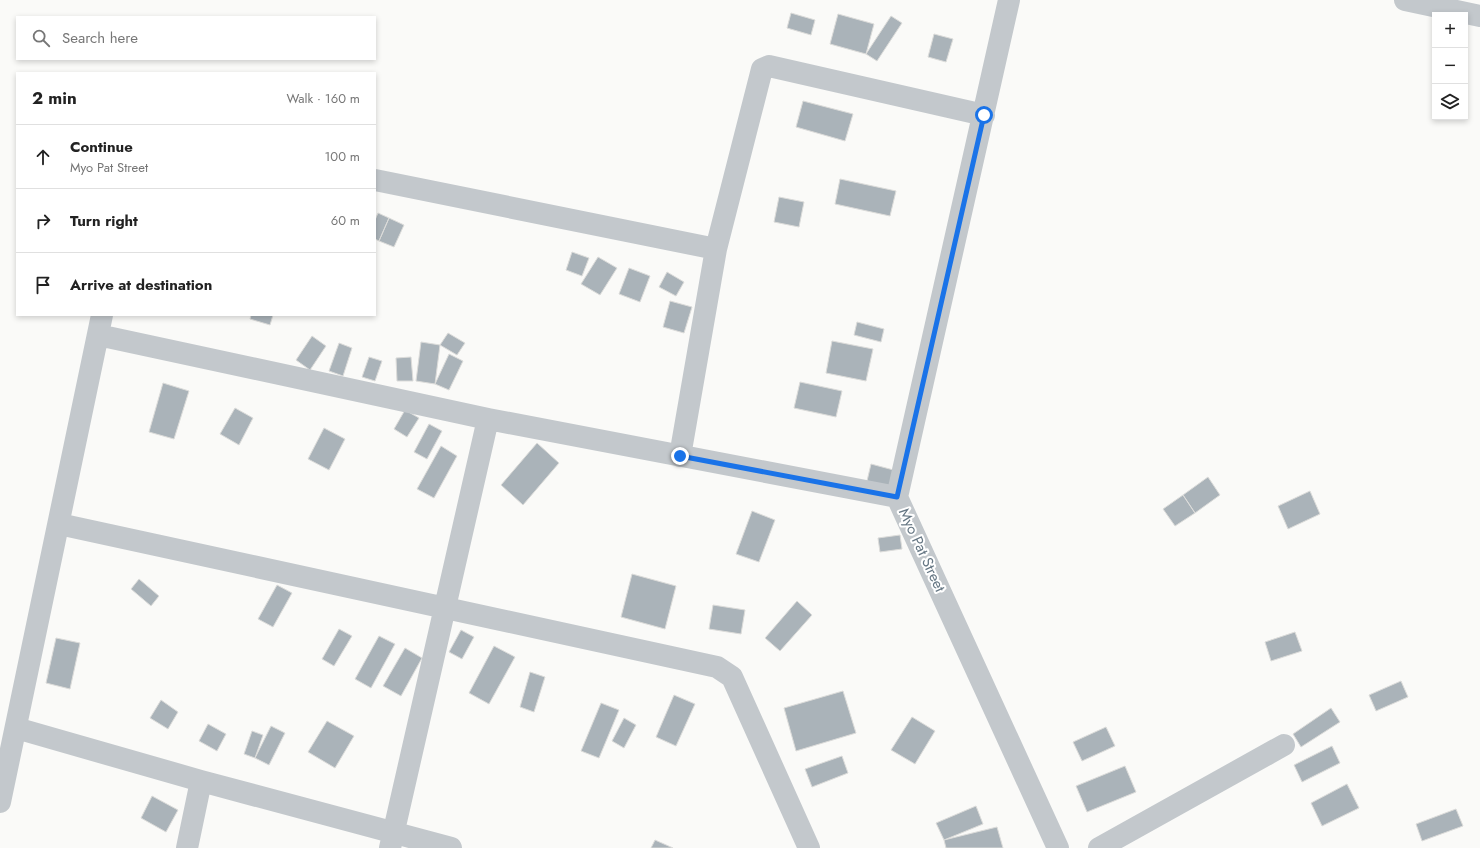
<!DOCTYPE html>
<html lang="en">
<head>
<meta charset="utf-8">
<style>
	:root { --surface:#fff; --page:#f6f6f6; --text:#222; --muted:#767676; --line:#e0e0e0 }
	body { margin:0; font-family:Jost,sans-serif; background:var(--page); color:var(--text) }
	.controls { position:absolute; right:12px; top:12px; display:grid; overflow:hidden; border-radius:0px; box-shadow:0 2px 6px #0003 }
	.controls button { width:36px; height:36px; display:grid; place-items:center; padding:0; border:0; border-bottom:1px solid var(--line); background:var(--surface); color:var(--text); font:20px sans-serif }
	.stop { position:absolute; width:12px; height:12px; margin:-9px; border:3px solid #1a73e8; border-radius:50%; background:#fff }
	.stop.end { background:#1a73e8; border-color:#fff; box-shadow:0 1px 4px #0008 }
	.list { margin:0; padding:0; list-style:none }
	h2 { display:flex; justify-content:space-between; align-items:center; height:52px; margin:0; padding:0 16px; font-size:17px }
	h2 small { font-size:13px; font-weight:400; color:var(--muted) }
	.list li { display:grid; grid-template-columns:26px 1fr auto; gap:12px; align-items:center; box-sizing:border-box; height:64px; padding:0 16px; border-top:1px solid var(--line) }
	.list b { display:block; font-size:15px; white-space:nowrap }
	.list p { margin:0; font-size:13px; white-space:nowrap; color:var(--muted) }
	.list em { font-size:13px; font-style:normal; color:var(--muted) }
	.icon { flex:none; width:22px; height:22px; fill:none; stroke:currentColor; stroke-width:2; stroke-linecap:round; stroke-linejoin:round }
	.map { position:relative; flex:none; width:1480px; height:848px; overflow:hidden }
	.search { position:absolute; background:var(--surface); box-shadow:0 2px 6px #0003; left:16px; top:16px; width:360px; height:44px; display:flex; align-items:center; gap:10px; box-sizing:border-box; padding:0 14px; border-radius:0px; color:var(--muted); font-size:15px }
	.panel { position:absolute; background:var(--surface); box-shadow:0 2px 6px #0003; left:16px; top:72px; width:360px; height:244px; border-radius:0px }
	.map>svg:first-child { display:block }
	.building { fill:#aab3b9; stroke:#dcdcda }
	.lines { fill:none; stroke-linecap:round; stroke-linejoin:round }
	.street { stroke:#c3c8cc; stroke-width:22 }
	.route { stroke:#1a73e8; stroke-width:5 }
	.labels { text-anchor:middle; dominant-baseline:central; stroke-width:4; stroke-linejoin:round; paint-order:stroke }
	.street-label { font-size:15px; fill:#657683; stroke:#fff }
</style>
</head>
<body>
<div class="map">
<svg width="1480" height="848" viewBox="0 0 1480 848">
	<rect width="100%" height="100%" fill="#fafaf8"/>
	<!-- building -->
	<path class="building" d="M 791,13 L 815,20 L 811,35 L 787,28 Z
		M 838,14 L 874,24 L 866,54 L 830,44 Z
		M 891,16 L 902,23 L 877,61 L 866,54 Z
		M 934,34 L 953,39 L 946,62 L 928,57 Z
		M 803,101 L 853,114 L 845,141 L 796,127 Z
		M 840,179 L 896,191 L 890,216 L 835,204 Z
		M 779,197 L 804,202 L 799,227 L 774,222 Z
		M 378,213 L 389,218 L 379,241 L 375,239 L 375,220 Z
		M 389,218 L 404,225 L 394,247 L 379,241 Z
		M 572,252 L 589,258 L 582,276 L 566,270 Z
		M 598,257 L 617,268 L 600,295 L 581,284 Z
		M 629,268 L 650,276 L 640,302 L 619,294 Z
		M 667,272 L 684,282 L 676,296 L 659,287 Z
		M 670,301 L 692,307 L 684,333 L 663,327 Z
		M 251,315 L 273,315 L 270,325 L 250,319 Z
		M 857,322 L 884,329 L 881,342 L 854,335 Z
		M 448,333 L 465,343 L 457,355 L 440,345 Z
		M 312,336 L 326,346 L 310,370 L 296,360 Z
		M 832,341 L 873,349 L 866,381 L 826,373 Z
		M 421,342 L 440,345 L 435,384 L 416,381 Z
		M 339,343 L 352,348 L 343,376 L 329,371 Z
		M 449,354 L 463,361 L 449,390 L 435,384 Z
		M 369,357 L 382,361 L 375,381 L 362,377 Z
		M 411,357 L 413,381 L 397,381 L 396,358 Z
		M 800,382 L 842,391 L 836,417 L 794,408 Z
		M 163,383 L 189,391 L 174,439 L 149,432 Z
		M 235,408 L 253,418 L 239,445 L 220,434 Z
		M 405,410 L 419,418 L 407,437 L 394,429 Z
		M 429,424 L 442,431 L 427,459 L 414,452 Z
		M 324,428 L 345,439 L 329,470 L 308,459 Z
		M 537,443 L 559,463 L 523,505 L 501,485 Z
		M 441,446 L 457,456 L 434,498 L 417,489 Z
		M 871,464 L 901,472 L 896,489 L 867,481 Z
		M 1208,477 L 1220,495 L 1195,513 L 1183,495 Z
		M 1310,491 L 1320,514 L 1288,529 L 1278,506 Z
		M 1183,495 L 1195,513 L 1175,526 L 1163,509 Z
		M 752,511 L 775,520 L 759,562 L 736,554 Z
		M 900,535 L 902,549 L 880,552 L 878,538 Z
		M 632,574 L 676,586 L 665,629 L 621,617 Z
		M 139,579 L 159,596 L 151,606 L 131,589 Z
		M 277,585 L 292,593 L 273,627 L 258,619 Z
		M 797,601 L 812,615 L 780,651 L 765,638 Z
		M 713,605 L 745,610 L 741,634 L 709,629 Z
		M 339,629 L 352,636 L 334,666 L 322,659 Z
		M 461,630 L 474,637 L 462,659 L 449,652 Z
		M 1295,632 L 1302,651 L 1271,661 L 1265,642 Z
		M 379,636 L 395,644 L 371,688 L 355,679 Z
		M 56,638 L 80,643 L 70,689 L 46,683 Z
		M 494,646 L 515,657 L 489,704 L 469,693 Z
		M 405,648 L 422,658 L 401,696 L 383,686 Z
		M 530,672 L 545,677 L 534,712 L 520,707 Z
		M 1401,681 L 1408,697 L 1376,711 L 1369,695 Z
		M 843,691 L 856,733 L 796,751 L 784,708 Z
		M 674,695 L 695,704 L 676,746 L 656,737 Z
		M 161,700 L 178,712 L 168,729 L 150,718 Z
		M 601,703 L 619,710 L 599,758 L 581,751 Z
		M 1331,708 L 1340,722 L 1301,747 L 1293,734 Z
		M 912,717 L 935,731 L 915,764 L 891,750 Z
		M 624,718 L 636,725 L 624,748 L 612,741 Z
		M 327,721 L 354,736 L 335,768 L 308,752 Z
		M 208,724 L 226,734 L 217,751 L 199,741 Z
		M 271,726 L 285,733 L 269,765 L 255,758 Z
		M 1106,727 L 1115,746 L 1082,761 L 1073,742 Z
		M 252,731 L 263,735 L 255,758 L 244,754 Z
		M 1332,746 L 1340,763 L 1302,782 L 1294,765 Z
		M 842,756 L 848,773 L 812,787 L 805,769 Z
		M 1125,766 L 1136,792 L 1087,812 L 1076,786 Z
		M 1347,784 L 1359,808 L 1322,826 L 1311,803 Z
		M 152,796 L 178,810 L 166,832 L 141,818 Z
		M 976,806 L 983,824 L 944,840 L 936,823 Z
		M 1456,809 L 1463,826 L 1422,841 L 1416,824 Z
		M 997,827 L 1003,848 L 946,848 L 944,840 Z
		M 655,840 L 673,848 L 651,848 Z"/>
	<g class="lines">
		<!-- street -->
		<path class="street" d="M 1009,0 L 897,497 L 1058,848
			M 1405,0 L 1480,16
			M 375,180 L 716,249
			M 98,335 L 488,419 L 897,497
			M 680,456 L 716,249 L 762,69 L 769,66 L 984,115
			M 59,524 L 717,667 L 732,677 L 809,848
			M 16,728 L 201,781 L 451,848
			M 0,802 L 102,315
			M 187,848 L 201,781
			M 390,848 L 488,419
			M 1099,848 L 1284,745"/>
	</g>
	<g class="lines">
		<!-- route -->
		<path class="route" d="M 680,456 L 897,497 L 984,115"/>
	</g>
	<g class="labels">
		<!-- street labels -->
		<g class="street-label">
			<text transform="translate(922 550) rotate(65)">Myo Pat Street</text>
		</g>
	</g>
</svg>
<div class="controls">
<button>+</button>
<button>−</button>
<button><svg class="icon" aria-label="layers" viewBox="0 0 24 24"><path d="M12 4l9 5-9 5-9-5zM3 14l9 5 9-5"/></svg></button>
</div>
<div class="stop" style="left:984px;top:115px"></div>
<div class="stop end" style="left:680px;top:456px"></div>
<div class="search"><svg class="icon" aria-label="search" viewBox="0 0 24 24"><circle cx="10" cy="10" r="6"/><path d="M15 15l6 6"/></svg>Search here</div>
<section class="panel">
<h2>2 min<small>Walk · 160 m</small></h2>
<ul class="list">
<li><svg class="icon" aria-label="ahead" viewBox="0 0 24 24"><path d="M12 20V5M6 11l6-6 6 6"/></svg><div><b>Continue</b><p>Myo Pat Street</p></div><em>100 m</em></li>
<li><svg class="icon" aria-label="right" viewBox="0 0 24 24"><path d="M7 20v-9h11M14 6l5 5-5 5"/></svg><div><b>Turn right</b></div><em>60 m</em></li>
<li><svg class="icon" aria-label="arrive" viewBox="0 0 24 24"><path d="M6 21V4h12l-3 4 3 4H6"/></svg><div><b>Arrive at destination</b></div></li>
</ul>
</section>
</div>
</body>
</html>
